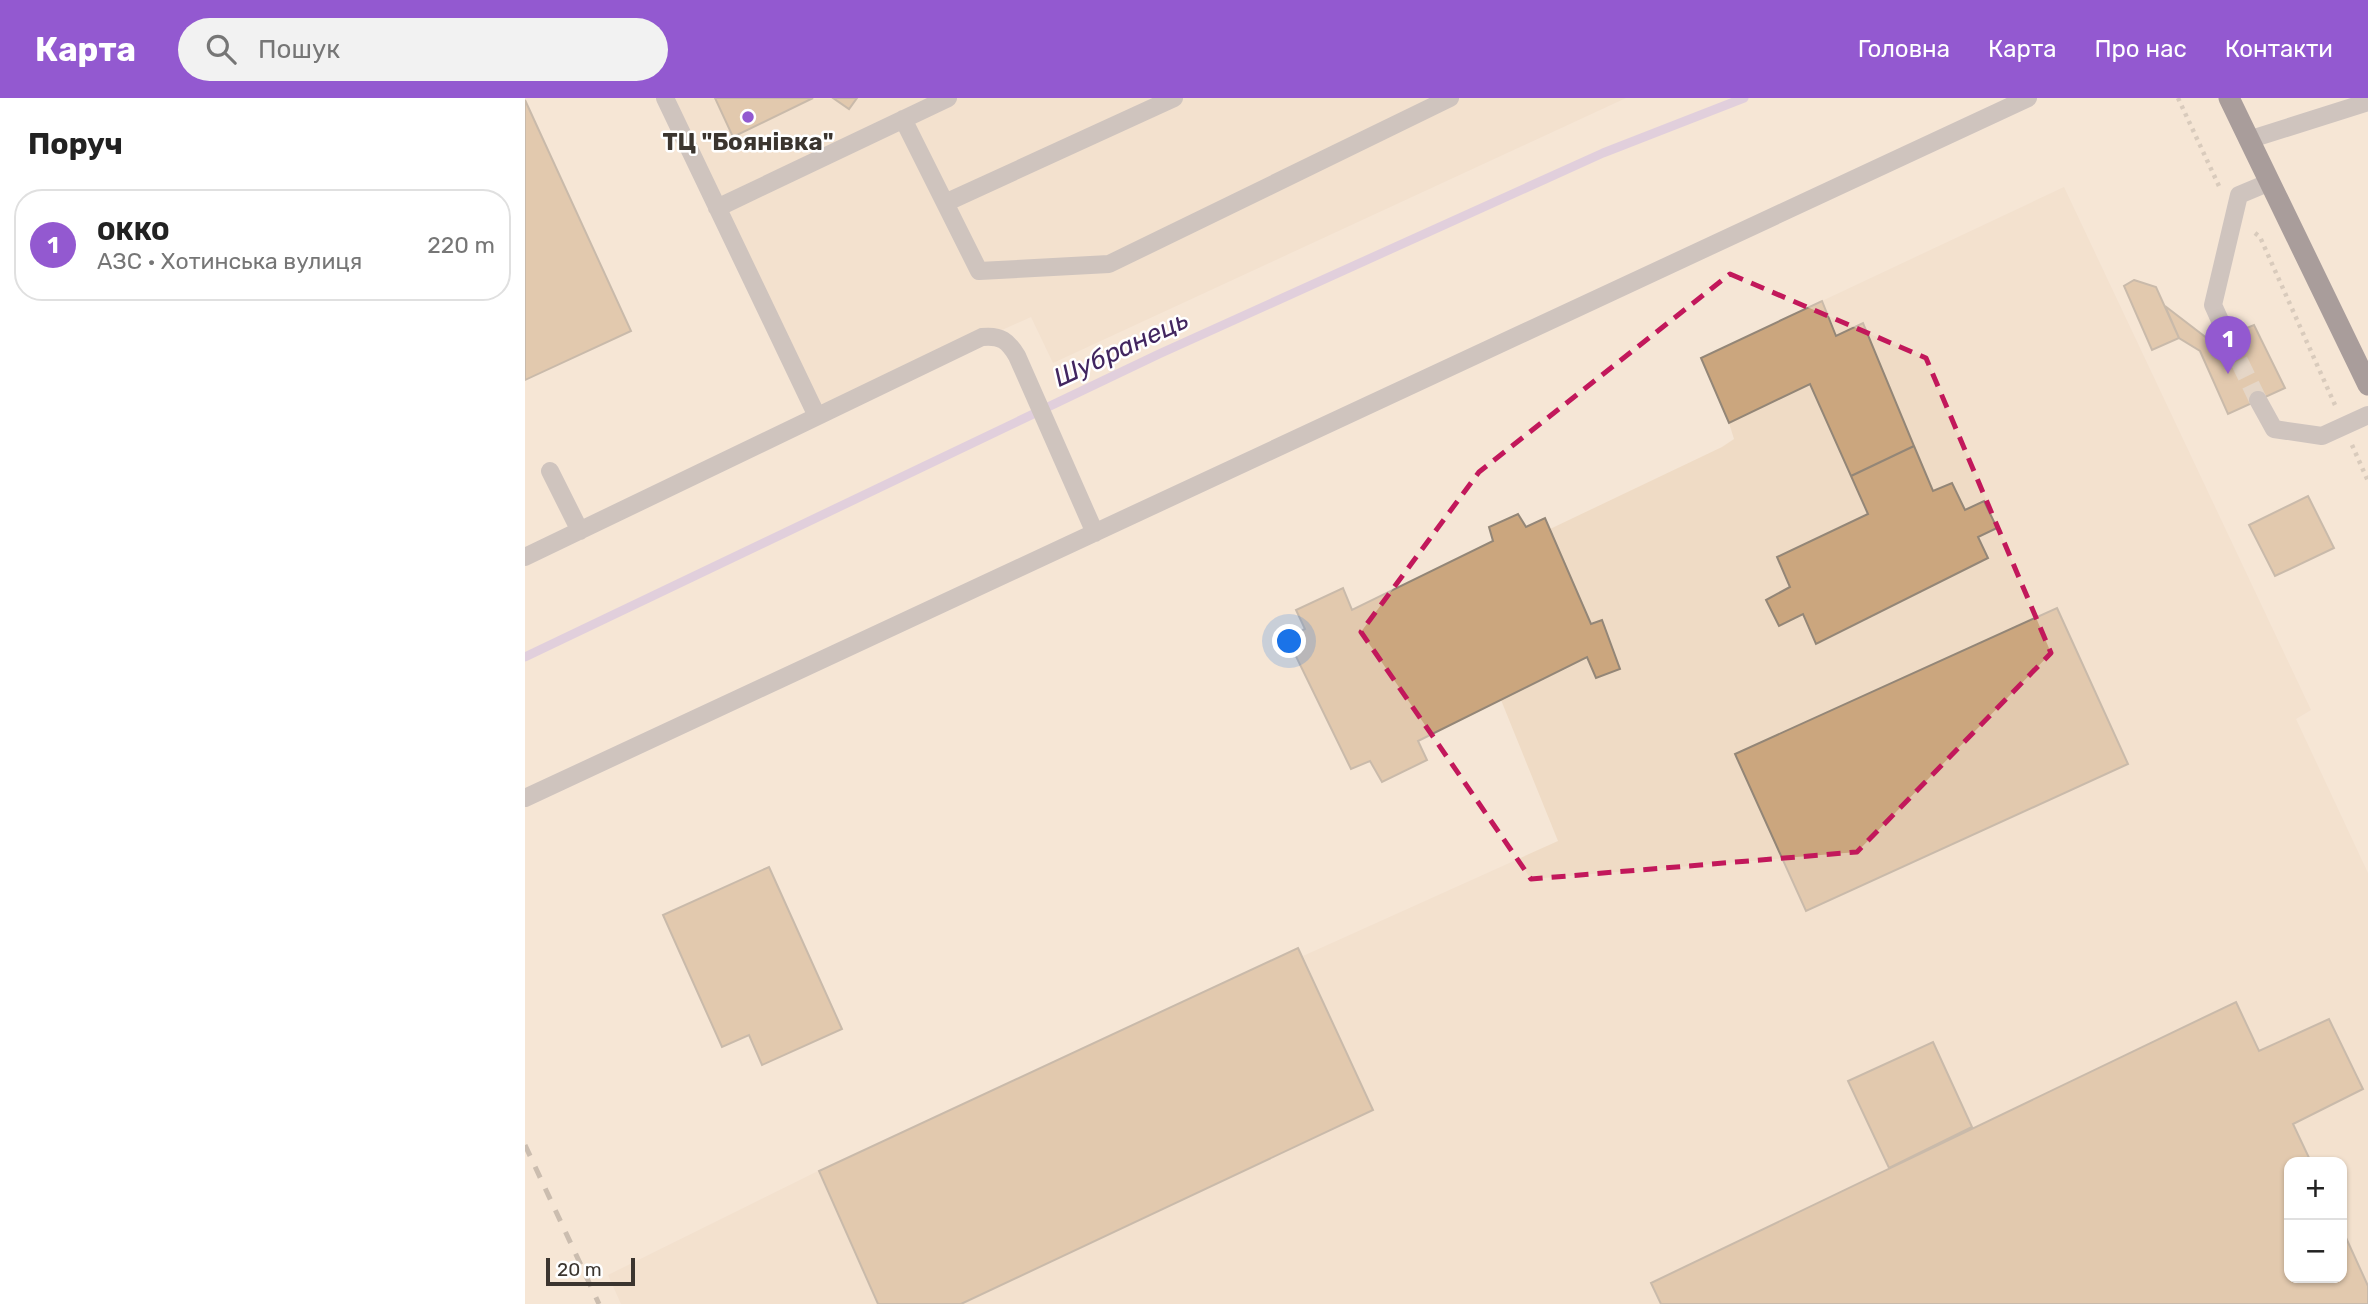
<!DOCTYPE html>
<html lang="uk">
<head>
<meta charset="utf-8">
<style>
	:root { --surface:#fff; --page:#f2f2f2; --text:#222; --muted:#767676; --line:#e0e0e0; --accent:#9359d0 }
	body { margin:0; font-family:Rubik,sans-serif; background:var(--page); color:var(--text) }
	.controls { position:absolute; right:21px; bottom:21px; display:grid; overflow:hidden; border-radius:14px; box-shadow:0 2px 5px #0004 }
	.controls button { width:63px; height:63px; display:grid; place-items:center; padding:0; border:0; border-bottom:2px solid var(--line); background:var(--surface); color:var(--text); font:35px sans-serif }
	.scale { position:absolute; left:21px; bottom:18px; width:89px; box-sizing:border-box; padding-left:7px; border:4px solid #3b352f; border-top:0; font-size:19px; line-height:24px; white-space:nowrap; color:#3b352f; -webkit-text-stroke:5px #fff; paint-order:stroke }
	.you { position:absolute; left:765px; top:544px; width:24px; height:24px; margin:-18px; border:5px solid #fff; border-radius:50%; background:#1a73e8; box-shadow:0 0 0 10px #1a73e833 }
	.badge { display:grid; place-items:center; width:46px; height:46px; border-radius:50%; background:var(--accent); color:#fff; font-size:23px; font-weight:700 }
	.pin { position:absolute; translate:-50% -58px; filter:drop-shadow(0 2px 4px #0008) }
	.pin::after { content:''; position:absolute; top:37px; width:24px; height:21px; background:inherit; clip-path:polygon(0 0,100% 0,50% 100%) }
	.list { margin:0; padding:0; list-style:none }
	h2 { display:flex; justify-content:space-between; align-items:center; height:91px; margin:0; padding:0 28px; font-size:30px }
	h2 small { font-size:23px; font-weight:400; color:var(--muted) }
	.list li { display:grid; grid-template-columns:46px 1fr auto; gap:21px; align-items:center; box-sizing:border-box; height:112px; margin:0 14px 14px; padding:0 14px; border:2px solid var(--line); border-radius:28px }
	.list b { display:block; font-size:26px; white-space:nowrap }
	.list p { margin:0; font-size:23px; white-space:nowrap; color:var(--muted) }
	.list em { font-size:23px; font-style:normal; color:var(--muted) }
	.icon { flex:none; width:38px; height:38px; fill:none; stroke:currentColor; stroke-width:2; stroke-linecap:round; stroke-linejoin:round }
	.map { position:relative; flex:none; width:1843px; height:1206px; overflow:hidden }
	header { display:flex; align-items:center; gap:42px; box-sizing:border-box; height:98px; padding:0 35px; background:var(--accent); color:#fff }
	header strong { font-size:33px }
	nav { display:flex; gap:38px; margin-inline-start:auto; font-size:24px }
	.search { width:490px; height:63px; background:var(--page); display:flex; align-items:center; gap:18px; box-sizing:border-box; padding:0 24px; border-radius:38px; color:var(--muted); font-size:26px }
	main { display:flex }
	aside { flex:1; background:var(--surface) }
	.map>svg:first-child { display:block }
	.built { fill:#efdbc5; fill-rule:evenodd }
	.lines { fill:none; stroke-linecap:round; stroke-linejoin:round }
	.stream { stroke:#c8b4e4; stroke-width:9 }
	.building { fill:#cba67e; stroke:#938677; stroke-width:2 }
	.minor-tunnel { stroke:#d0c3b5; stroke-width:18; stroke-dasharray:18 9; stroke-linecap:butt }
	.path { stroke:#b6aa9e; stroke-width:4.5; stroke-dasharray:3.5 5; stroke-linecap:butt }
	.minor { stroke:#9f9ba3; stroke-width:18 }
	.highway { stroke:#4c4655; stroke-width:21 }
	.rail { stroke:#978c81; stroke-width:5; stroke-dasharray:12 12; stroke-linecap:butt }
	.marked { fill:none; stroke:#c2185b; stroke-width:5; stroke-dasharray:14 9; stroke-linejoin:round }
	.poi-dot { fill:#9359d0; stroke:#fff; stroke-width:2.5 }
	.labels { text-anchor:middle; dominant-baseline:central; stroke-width:5; stroke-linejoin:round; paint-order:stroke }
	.poi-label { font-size:24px; font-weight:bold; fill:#3b352f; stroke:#fff }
	.water-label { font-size:26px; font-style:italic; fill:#422660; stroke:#fff }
</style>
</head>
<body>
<header>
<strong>Карта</strong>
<div class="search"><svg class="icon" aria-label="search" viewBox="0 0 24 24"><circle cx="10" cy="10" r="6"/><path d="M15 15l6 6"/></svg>Пошук</div>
<nav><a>Головна</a><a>Карта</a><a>Про нас</a><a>Контакти</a></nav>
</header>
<main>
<aside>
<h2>Поруч<small></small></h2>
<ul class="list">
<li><span class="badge">1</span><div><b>ОККО</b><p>АЗС · Хотинська вулиця</p></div><em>220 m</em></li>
</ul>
</aside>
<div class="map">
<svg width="1843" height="1206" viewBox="0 0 1843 1206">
	<rect width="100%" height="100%" fill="#f5e6d6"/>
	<!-- built -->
	<path class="built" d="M 140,0 L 1101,0 L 528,265 L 506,219 L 291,316 Z
		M 1539,89 L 1786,612 L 1771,621 L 1843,775 L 1843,1206 L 437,1206 L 848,1012 L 778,858 L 1033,743 L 976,602 L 1062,559 L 1071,580 L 1095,571 L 1077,522 L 1066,526 L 1025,431 L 1197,349 L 1209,341 L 1204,325 L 1285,286 L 1343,416 L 1252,459 L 1265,489 L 1242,502 L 1254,528 L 1278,516 L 1291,546 L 1462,461 L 1453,439 L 1472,430 L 1440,412 L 1427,385 L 1408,393 L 1339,226 L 1311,238 L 1297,203 ZM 1764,1064 L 1817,1064 L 1817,1180 L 1764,1180 Z
		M 293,1073 L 352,1206 L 96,1206 L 83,1177 Z"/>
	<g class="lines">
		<!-- stream -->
		<path class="stream" d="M 0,559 L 634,256 L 1078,55 L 1219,0"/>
	</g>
	<!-- building -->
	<path class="building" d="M 190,0 L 288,0 L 208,39 Z
		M 308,0 L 332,0 L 324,11 Z
		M 0,2 L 106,233 L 0,282 Z
		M 1609,182 L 1631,189 L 1654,240 L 1627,252 L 1599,188 Z
		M 1297,203 L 1311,238 L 1338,225 L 1389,348 L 1326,378 L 1285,286 L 1204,325 L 1176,260 Z
		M 1640,208 L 1687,244 L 1729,227 L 1760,290 L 1703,316 L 1675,253 L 1654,240 Z
		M 1389,348 L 1408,393 L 1427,385 L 1440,412 L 1459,403 L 1472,430 L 1453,439 L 1463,460 L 1291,546 L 1278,516 L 1254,528 L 1241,502 L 1265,489 L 1252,459 L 1343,416 L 1326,378 Z
		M 1783,398 L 1809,450 L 1750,478 L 1724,427 Z
		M 993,416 L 1001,429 L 1020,420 L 1066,526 L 1077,522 L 1095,571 L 1071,580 L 1062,559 L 893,643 L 902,662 L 857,684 L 845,663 L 826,671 L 762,540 L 780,531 L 771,512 L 818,490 L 827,512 L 968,443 L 964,429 Z
		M 1532,510 L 1603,666 L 1281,813 L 1210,656 Z
		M 244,769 L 317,931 L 237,967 L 224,937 L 197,949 L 138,817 Z
		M 773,850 L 848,1012 L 436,1206 L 353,1206 L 294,1073 Z
		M 1711,904 L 1734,953 L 1804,921 L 1838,991 L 1768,1026 L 1786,1064 L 1764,1064 L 1764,1180 L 1817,1180 L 1817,1131 L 1843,1188 L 1843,1206 L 1136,1206 L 1126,1185 Z
		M 1408,944 L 1447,1029 L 1364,1070 L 1323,983 Z"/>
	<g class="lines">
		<!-- minor-tunnel -->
		<path class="minor-tunnel" d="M 1702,238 L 1733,302"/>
		<!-- path -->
		<path class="path" d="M 1653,0 L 1694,88
			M 1730,135 L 1735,139 L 1810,307
			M 1827,347 L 1843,383"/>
		<!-- minor -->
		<path class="minor" d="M 140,0 L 291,316
			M 378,21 L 454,173 L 584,166 L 925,0
			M 1723,42 L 1843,4
			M 420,105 L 649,0
			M 192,110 L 423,0
			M 1702,238 L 1688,207 L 1714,97 L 1745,84
			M 1733,302 L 1749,331 L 1797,338 L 1843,317
			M 25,373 L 55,433
			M 0,459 L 457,239 C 476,237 483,243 492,258 L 570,435
			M 0,700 L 1503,0"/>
		<!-- highway -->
		<path class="highway" d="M 1704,0 L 1843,287"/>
		<!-- rail -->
		<path class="rail" d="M 0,1047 L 74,1206"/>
	</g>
	<!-- marked area -->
	<path d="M0 0H1843V1206H0ZM 1205,176 L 1401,260 L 1526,555 L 1332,754 L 1006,781 L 836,534 L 954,374 Z" fill="#f5e6d6" fill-opacity=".55" fill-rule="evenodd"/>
	<path class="marked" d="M 1205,176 L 1401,260 L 1526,555 L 1332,754 L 1006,781 L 836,534 L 954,374 Z"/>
	<!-- markers -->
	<circle class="poi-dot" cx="223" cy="19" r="7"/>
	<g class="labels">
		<!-- poi labels -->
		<g class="poi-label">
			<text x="223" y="44">ТЦ "Боянівка"</text>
		</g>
		<!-- water labels -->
		<g class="water-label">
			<text transform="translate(596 251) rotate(-25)">Шубранець</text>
		</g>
	</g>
</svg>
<div class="controls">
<button>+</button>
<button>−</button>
</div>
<div class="scale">20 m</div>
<div class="you"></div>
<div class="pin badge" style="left:1703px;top:276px">1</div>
</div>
</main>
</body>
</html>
